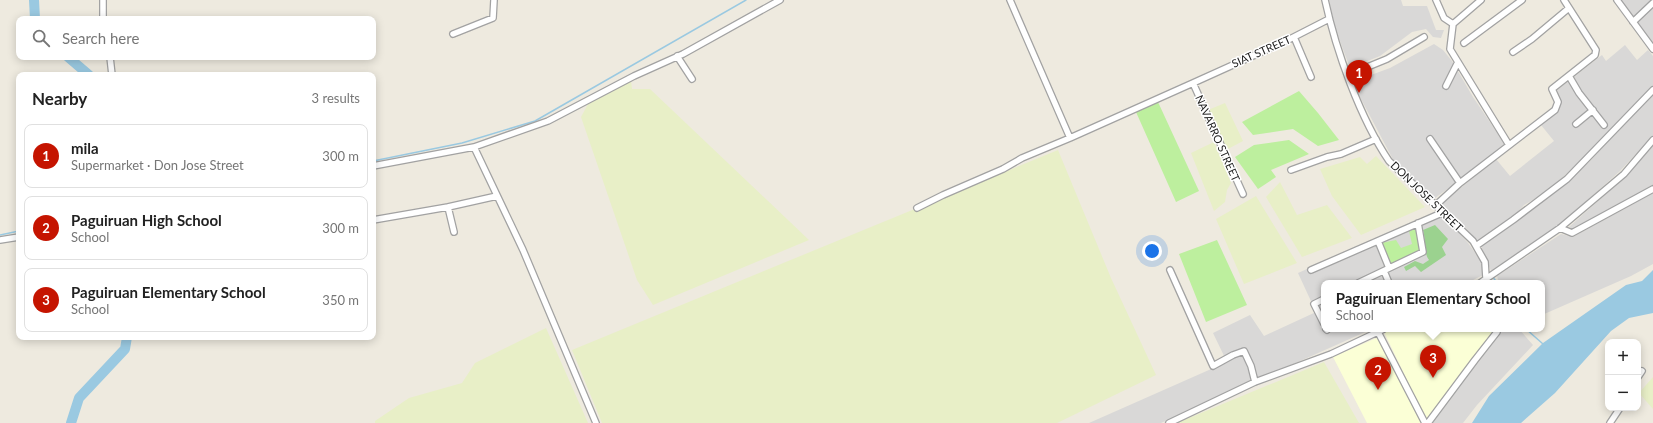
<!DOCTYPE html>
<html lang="en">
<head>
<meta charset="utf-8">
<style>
	:root { --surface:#fff; --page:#f6f6f6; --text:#222; --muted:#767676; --line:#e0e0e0; --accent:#c51400 }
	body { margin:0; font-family:Lato,sans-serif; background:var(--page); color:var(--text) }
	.controls { position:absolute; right:12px; bottom:12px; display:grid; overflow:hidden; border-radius:8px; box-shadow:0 2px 10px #0003 }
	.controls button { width:36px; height:36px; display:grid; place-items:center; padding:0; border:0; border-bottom:1px solid var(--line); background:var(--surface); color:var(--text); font:20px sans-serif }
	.you { position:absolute; left:1152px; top:251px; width:14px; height:14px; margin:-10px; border:3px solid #fff; border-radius:50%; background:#1a73e8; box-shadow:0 0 0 6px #1a73e833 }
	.badge { display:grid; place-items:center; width:26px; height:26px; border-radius:50%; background:var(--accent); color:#fff; font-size:13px; font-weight:700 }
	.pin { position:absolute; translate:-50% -33px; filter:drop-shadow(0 1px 2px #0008) }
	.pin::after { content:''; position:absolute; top:21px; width:14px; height:12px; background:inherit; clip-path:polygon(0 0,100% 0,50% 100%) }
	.popup { position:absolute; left:1321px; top:280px; width:224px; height:52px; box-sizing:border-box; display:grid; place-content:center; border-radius:8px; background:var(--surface); filter:drop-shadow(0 1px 3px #0005); font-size:13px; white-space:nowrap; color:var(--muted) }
	.popup b { font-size:15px; color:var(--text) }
	.popup::after { content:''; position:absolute; left:50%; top:100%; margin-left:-8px; border:8px solid transparent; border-top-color:var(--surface) }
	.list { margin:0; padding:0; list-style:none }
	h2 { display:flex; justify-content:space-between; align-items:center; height:52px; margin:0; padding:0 16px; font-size:17px }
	h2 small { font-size:13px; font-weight:400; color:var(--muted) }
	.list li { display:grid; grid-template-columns:26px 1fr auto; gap:12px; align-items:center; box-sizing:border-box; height:64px; margin:0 8px 8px; padding:0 8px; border:1px solid var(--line); border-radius:8px }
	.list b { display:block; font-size:15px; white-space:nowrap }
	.list p { margin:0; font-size:13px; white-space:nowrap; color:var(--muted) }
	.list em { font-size:13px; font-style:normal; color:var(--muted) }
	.icon { flex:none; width:22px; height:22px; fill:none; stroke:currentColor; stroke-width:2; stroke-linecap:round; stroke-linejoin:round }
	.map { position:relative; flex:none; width:1653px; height:423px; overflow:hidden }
	.search { position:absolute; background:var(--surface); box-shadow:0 2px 10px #0003; left:16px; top:16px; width:360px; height:44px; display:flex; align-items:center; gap:10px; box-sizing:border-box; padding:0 14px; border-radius:8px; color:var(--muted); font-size:15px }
	.panel { position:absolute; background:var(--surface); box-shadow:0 2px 10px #0003; left:16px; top:72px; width:360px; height:268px; border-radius:8px }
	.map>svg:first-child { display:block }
	.residential { fill:#d9d8d7 }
	.education { fill:#fbffd6 }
	.farmland { fill:#e8efc7 }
	.grass { fill:#bdef9e }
	.forest { fill:#9bd28f }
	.water { fill:#9ac9e1 }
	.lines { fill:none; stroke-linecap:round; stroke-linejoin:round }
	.stream { stroke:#9ac9e1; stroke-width:1.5 }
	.river { stroke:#9ac9e1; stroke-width:10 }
	.minor-casing { stroke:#a2a2a2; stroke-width:8 }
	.minor { stroke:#fff; stroke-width:5.5 }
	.labels { text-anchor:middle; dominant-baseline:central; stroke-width:3; stroke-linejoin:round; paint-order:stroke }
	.street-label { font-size:11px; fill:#1b1b1b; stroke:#fff }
</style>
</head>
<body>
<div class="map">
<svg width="1653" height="423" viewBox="0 0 1653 423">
	<rect width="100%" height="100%" fill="#eeeadf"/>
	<!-- residential -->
	<path class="residential" d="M 1329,0 L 1401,0 L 1403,6 L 1427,6 L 1436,30 L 1444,30 L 1441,38 L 1433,37 L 1426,29 L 1412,32 L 1380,56 L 1350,68 L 1335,28 Z
		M 1620,0 L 1653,0 L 1653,45 Z
		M 1434,44 L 1443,50 L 1452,61 L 1473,97 L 1506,146 L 1431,201 L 1397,167 L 1352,82 L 1390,68 Z
		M 1625,45 L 1637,60 L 1648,50 L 1653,56 L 1653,86 L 1591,152 L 1545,193 L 1524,205 L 1516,214 L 1477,241 L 1459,220 L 1440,205 L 1496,159 L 1510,176 L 1554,141 L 1541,125 L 1553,115 L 1561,105 L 1557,90 L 1602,55 L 1606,61 Z
		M 1653,92 L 1653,136 L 1620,171 L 1561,224 L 1491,271 L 1481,246 L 1558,190 L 1591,160 Z
		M 1653,146 L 1653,185 L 1573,230 L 1569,227 L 1626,176 Z
		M 1653,193 L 1653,264 L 1631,276 L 1542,315 L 1542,283 L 1499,283 L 1497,276 L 1561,234 L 1573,237 Z
		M 1437,211 L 1451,224 L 1468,243 L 1481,261 L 1485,274 L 1467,283 L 1324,283 L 1324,329 L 1372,329 L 1161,423 L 1089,423 L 1227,362 L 1213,333 L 1250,315 L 1264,336 L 1316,312 L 1298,273 Z
		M 1500,329 L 1519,329 L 1533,345 L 1477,405 L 1463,423 L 1430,423 L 1500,331 Z"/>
	<!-- education -->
	<path class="education" d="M 1391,329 L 1494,329 L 1492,335 L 1426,420 L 1384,332 Z
		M 1381,336 L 1423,423 L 1367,423 L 1333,357 Z"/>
	<!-- farmland -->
	<path class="farmland" d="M 631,81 L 632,89 L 650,89 L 809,240 L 653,305 L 637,280 L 581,117 L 588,104 Z
		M 1225,103 L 1243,141 L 1226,150 L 1208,110 Z
		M 1214,142 L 1231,183 L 1227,190 L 1225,202 L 1214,211 L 1191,153 Z
		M 1058,150 L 1111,278 L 1156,375 L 1057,423 L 602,423 L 572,350 Z
		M 1376,156 L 1425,207 L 1361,235 L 1332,196 L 1320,169 L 1360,157 L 1367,164 Z
		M 1280,182 L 1297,215 L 1327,205 L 1352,238 L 1302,257 L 1266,197 Z
		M 1256,196 L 1297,263 L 1244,284 L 1216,219 Z
		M 546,328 L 588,423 L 375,423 L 375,421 L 409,398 L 462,383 L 475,363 Z
		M 1324,362 L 1359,423 L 1177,423 Z
		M 1653,377 L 1653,409 L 1639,393 Z"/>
	<!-- grass -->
	<path class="grass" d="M 1299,91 L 1318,113 L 1339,140 L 1318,146 L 1293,129 L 1253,135 L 1242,122 Z
		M 1158,102 L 1199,191 L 1176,202 L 1136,112 Z
		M 1289,140 L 1309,154 L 1271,170 L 1276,177 L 1258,189 L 1235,157 L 1254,145 Z
		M 1417,228 L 1421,251 L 1391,264 L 1381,243 L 1396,240 L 1401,248 L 1412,244 L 1409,231 Z
		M 1217,240 L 1247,305 L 1206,322 L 1179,254 Z"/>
	<!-- forest -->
	<path class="forest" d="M 1435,225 L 1448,239 L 1442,247 L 1446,255 L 1421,272 L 1415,266 L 1406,271 L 1404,267 L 1415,261 L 1423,264 L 1429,260 C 1423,252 1426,240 1423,230 Z"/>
	<!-- water -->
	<path class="water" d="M 1653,270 L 1653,313 L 1629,318 L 1611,331 L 1555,393 L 1521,423 L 1472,423 L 1489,396 L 1543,343 L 1626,285 L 1642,281 Z"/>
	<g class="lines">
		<!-- stream -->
		<path class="stream" d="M 373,161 L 462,143 L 535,121 L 746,0
			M 0,235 L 19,231
			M 1493,277 L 1497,283
			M 1526,329 L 1543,344"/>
		<!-- river -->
		<path class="river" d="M 34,0 L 35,19
			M 68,57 L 89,75
			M 71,423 L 79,398 L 125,349 L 127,337"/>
		<!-- minor casing -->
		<g class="minor-casing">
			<path id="minor" d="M 1010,0 L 1070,138
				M 1325,0 C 1336,51 1360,118 1389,161 L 1473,241 L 1485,262 L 1486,278
				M 1436,0 L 1444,18 L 1453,24
				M 1481,0 L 1453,24 L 1450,49 L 1509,145
				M 1617,0 L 1653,49
				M 103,19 L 103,0
				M 1633,22 L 1653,3
				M 453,34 L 493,18 L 494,0
				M 1294,37 L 1311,77
				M 1464,43 L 1522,0
				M 1513,52 L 1532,39 L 1569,8
				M 677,56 L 692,79
				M 110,57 L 112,75
				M 1348,75 L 1387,59 L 1424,37
				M 1569,76 L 1579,93 L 1604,125
				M 1193,83 L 1243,194
				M 1446,86 L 1458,62
				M 1576,124 L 1593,110
				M 1430,139 L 1460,183
				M 474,147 L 523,250 L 596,423
				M 373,166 L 474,147 L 548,121 L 634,76 L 683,54 L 780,0
				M 1291,170 L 1327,157 L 1341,154 L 1376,139
				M 1436,205 L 1460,183 L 1555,110 L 1558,102 L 1552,89 L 1595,55 L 1596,50 L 1564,0
				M 448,207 L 454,232
				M 917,208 L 943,195 L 1003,169 L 1022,158 L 1070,138 L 1193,83 L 1286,41 L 1329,19
				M 373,220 L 448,207 L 497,196
				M 1560,228 L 1572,233 L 1653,189
				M 0,240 L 19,237
				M 1378,241 L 1389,268
				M 1476,246 L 1513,220 L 1567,179 L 1653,90
				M 1170,270 L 1213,366 L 1233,355 L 1244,351 L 1251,366 L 1255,382
				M 1311,270 L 1444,212
				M 1384,271 L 1389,283
				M 1358,283 L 1423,252 L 1418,223
				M 1480,283 L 1560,228 L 1624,174 L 1653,140
				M 1324,299 L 1314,304 L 1324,324
				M 1326,329 L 1327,330
				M 1378,332 L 1425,423
				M 1638,377 L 1642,371
				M 1169,423 L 1255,382 L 1331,354 L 1384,329
				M 1428,423 L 1475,360 L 1497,332 L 1497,329
				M 1610,423 L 1620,408"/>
		</g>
		<!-- minor -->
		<use href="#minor" class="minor"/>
	</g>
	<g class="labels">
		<!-- street labels -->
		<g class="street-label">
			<text transform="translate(1261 51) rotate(-24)">SIAT STREET</text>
			<text transform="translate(1218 138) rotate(66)">NAVARRO STREET</text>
			<text transform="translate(1427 196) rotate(44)">DON JOSE STREET</text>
		</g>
	</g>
</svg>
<div class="controls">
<button>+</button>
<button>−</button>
</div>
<div class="you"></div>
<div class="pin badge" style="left:1359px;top:93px">1</div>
<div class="pin badge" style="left:1378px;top:390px">2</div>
<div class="pin badge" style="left:1433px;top:378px">3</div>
<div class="popup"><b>Paguiruan Elementary School</b>School</div>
<div class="search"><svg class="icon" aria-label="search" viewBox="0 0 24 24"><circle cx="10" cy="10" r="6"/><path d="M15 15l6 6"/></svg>Search here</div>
<section class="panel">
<h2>Nearby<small>3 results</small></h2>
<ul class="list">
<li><span class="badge">1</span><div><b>mila</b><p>Supermarket · Don Jose Street</p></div><em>300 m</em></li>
<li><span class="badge">2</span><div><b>Paguiruan High School</b><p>School</p></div><em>300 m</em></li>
<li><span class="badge">3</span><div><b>Paguiruan Elementary School</b><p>School</p></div><em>350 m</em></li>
</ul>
</section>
</div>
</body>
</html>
